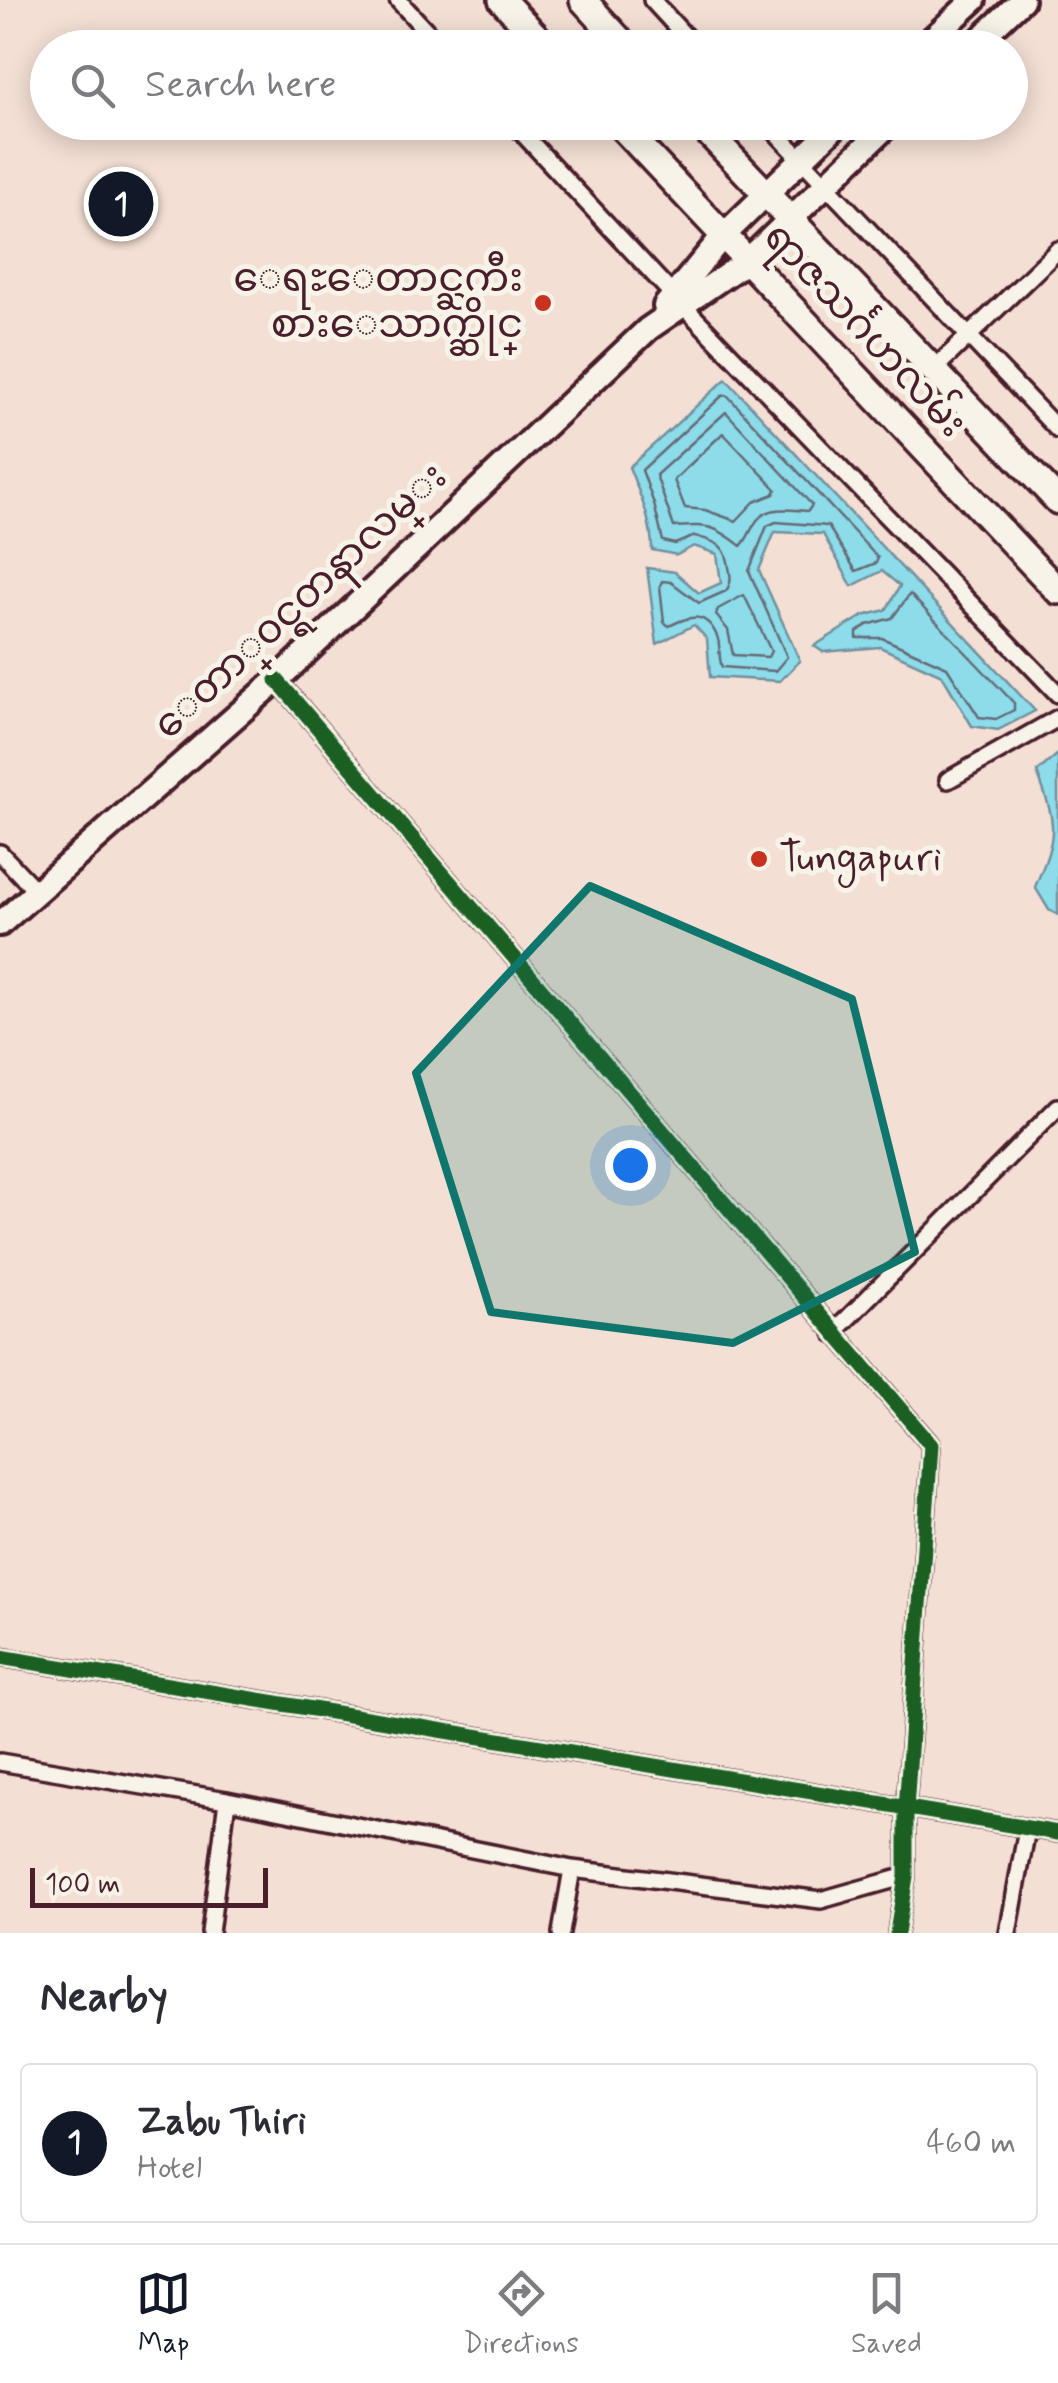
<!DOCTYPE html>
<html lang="en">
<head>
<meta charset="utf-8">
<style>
	:root { --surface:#fff; --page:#f7f7f7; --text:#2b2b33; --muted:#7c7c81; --line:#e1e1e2; --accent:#111827 }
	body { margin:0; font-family:Mynerve,"Noto Sans Myanmar",sans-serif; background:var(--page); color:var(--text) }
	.scale { position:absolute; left:30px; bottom:25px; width:238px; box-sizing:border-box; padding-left:10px; border:5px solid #4a1f2b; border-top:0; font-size:28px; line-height:35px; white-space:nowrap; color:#4a1f2b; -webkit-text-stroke:8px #f7f3e8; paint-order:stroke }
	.you { position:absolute; left:630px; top:1165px; width:35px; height:35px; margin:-25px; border:8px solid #fff; border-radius:50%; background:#1a73e8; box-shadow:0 0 0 15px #1a73e833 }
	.badge { display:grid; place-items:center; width:65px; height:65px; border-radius:50%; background:var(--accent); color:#fff; font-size:32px; font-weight:700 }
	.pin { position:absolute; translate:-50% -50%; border:5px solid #fff; box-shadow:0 2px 10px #0006 }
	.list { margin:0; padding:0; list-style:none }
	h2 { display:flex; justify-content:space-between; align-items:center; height:130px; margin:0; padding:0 40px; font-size:42px }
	h2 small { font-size:32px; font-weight:400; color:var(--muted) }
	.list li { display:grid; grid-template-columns:65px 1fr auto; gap:30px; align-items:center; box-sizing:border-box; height:160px; margin:0 20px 20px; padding:0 20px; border:2px solid var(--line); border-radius:10px }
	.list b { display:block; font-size:38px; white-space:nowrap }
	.list p { margin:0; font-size:32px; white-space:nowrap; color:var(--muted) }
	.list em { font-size:32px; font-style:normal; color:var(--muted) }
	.icon { flex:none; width:55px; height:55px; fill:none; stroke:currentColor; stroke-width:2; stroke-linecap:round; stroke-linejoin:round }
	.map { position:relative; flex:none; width:1058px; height:1933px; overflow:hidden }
	.search { position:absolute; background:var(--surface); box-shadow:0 5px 25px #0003; left:30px; right:30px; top:30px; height:110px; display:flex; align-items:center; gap:25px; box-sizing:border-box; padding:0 35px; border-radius:55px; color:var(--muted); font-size:38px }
	.sheet { height:310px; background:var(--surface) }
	nav { display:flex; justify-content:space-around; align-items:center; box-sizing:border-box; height:140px; border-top:2px solid var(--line); background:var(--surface); font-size:28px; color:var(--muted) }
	nav a { display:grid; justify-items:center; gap:5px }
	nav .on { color:var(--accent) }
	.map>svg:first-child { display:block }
	.water { fill:#8ddcea; stroke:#72909e; stroke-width:2.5 }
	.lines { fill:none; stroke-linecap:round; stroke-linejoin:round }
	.shore { stroke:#656b77; stroke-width:2.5 }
	.street-casing { stroke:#4a1f2b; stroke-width:22 }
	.secondary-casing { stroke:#4a1f2b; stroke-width:30 }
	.primary-casing { stroke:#4a1f2b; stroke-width:32 }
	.street { stroke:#f7f3e8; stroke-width:15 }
	.secondary { stroke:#f7f3e8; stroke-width:22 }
	.primary { stroke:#f7f3e8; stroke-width:25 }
	.cycleway-casing { stroke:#f7f3e8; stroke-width:21 }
	.cycleway { stroke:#1b5e20; stroke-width:15 }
	.marked { fill:#0f766e; fill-opacity:0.2; stroke:#0f766e; stroke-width:8; stroke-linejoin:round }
	.poi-dot { fill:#c8321e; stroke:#f7f3e8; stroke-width:4 }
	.labels { text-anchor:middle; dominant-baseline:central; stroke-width:10; stroke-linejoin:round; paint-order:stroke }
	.poi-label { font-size:40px; fill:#4a1f2b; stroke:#f7f3e8; text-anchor:end }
	.street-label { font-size:40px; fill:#4a1f2b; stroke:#f7f3e8 }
</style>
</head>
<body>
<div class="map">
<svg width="1058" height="1933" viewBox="0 0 1058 1933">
	<rect width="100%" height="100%" fill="#f3dfd4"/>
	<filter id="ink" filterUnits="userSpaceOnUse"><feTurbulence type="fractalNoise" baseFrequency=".01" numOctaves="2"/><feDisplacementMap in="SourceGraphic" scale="20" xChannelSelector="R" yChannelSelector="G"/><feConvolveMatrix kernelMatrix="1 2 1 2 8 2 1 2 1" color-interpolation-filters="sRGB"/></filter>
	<g filter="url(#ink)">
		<!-- water -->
		<path class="water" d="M 726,379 L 1035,711 L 998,730 L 972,726 L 942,675 L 880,647 L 823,652 L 814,646 L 863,616 L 886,610 L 900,586 L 882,571 L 852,586 L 823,534 L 775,532 L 759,570 L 800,661 L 780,681 L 710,677 L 707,639 L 694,625 L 657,644 L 647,568 L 675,572 L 699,593 L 721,583 L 717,554 L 694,546 L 677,555 L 652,550 C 652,520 640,495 629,467 Z
			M 1058,754 L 1058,915 L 1049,910 L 1035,887 C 1058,833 1057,826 1037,772 Z"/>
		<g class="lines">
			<!-- shore -->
			<path class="shore" d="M 727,395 L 878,558 L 876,563 L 856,571 L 828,526 L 776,522 L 767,526 L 749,571 L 787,657 L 775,671 L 722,667 C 718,658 721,645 717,636 C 705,609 688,617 669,626 L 664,622 L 660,586 L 662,581 L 671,582 L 699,603 L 726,591 C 732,582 731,577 729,567 C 726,544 716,542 695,536 L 675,544 L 663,541 L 654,504 L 642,470 L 722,396 Z
				M 726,412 L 812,505 L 808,511 C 788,510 765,504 754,525 C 749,533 747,540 741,546 C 713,524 708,525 674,527 L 656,475 Z
				M 723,433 L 776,489 L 774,494 L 754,502 L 736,521 L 705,510 L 685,508 L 674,480 Z
				M 910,594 L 1014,703 L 1014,710 L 996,719 L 979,717 L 947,667 L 882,638 L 857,638 L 857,632 L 867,625 L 892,618 Z
				M 744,595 L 771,651 L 768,657 L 733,655 L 728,630 L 716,615 L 718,609 Z"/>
			<!-- street casing -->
			<g class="street-casing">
				<path id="street" d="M 398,0 L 442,48
					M 652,0 L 696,48
					M 512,122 L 673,295 L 1058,694
					M 766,122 L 1058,430
					M 933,370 L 1058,250
					M 277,680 L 931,1445 L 906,1809 L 906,1876 L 897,1933
					M 948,780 L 1058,718
					M 0,853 L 36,891
					M 833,1333 L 1058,1107
					M 0,1657 L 1058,1833
					M 0,1762 L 227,1800 L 572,1869 L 821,1900 L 906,1876
					M 210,1933 L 227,1800
					M 561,1933 L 572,1869
					M 1008,1933 L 1027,1829"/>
			</g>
			<!-- secondary casing -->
			<g class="secondary-casing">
				<path id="secondary" d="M 922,48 L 974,0
					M 971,48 L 1022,0
					M 665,306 L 723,236 L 840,122
					M 0,924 L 277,680 L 648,329 L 747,261 L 891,122"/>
			</g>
			<!-- primary casing -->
			<g class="primary-casing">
				<path id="primary" d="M 502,0 L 547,48
					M 583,0 L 627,48
					M 617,122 L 1058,591
					M 698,122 L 1058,501"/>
			</g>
			<!-- street -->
			<use href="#street" class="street"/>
			<!-- secondary -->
			<use href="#secondary" class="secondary"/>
			<!-- primary -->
			<use href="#primary" class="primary"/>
			<!-- cycleway casing -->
			<g class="cycleway-casing">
				<path id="cycleway" d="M 277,680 L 931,1445 L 906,1809 L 906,1876 L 897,1933
					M 0,1657 L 1058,1833"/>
			</g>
			<!-- cycleway -->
			<use href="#cycleway" class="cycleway"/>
		</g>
	</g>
	<!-- marked area -->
	<path class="marked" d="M 590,886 L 852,999 L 915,1252 L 733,1343 L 491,1312 L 416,1073 Z"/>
	<!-- markers -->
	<g class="poi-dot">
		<circle cx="543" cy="303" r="10"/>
		<circle cx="759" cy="859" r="10"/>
	</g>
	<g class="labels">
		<!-- poi labels -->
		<g class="poi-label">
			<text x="523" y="280">ေရႊေတာင္ႀကီး<tspan x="523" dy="46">စားေသာက္ဆိုင္</tspan></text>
			<text x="779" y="859" text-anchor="start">Tungapuri</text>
		</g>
		<!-- street labels -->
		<g class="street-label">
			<text transform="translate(864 331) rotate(47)">ရာဇသင်္ဂဟလမ်း</text>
			<text transform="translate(301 602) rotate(-43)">ေတာ္၀င္ရတနာလမ္း</text>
		</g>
	</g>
</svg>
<div class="scale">100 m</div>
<div class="you"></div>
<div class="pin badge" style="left:121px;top:204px">1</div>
<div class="search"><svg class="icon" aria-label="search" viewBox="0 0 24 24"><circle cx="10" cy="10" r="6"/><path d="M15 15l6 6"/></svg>Search here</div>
</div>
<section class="sheet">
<h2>Nearby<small></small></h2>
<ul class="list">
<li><span class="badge">1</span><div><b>Zabu Thiri</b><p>Hotel</p></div><em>460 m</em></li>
</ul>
</section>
<nav>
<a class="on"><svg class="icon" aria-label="map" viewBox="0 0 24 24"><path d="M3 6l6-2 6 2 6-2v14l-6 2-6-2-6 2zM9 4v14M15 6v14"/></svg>Map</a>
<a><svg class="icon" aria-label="directions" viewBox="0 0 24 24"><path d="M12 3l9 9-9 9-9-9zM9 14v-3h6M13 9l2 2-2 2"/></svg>Directions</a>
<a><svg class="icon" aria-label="saved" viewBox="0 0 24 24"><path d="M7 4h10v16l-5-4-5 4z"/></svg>Saved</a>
</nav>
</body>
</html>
